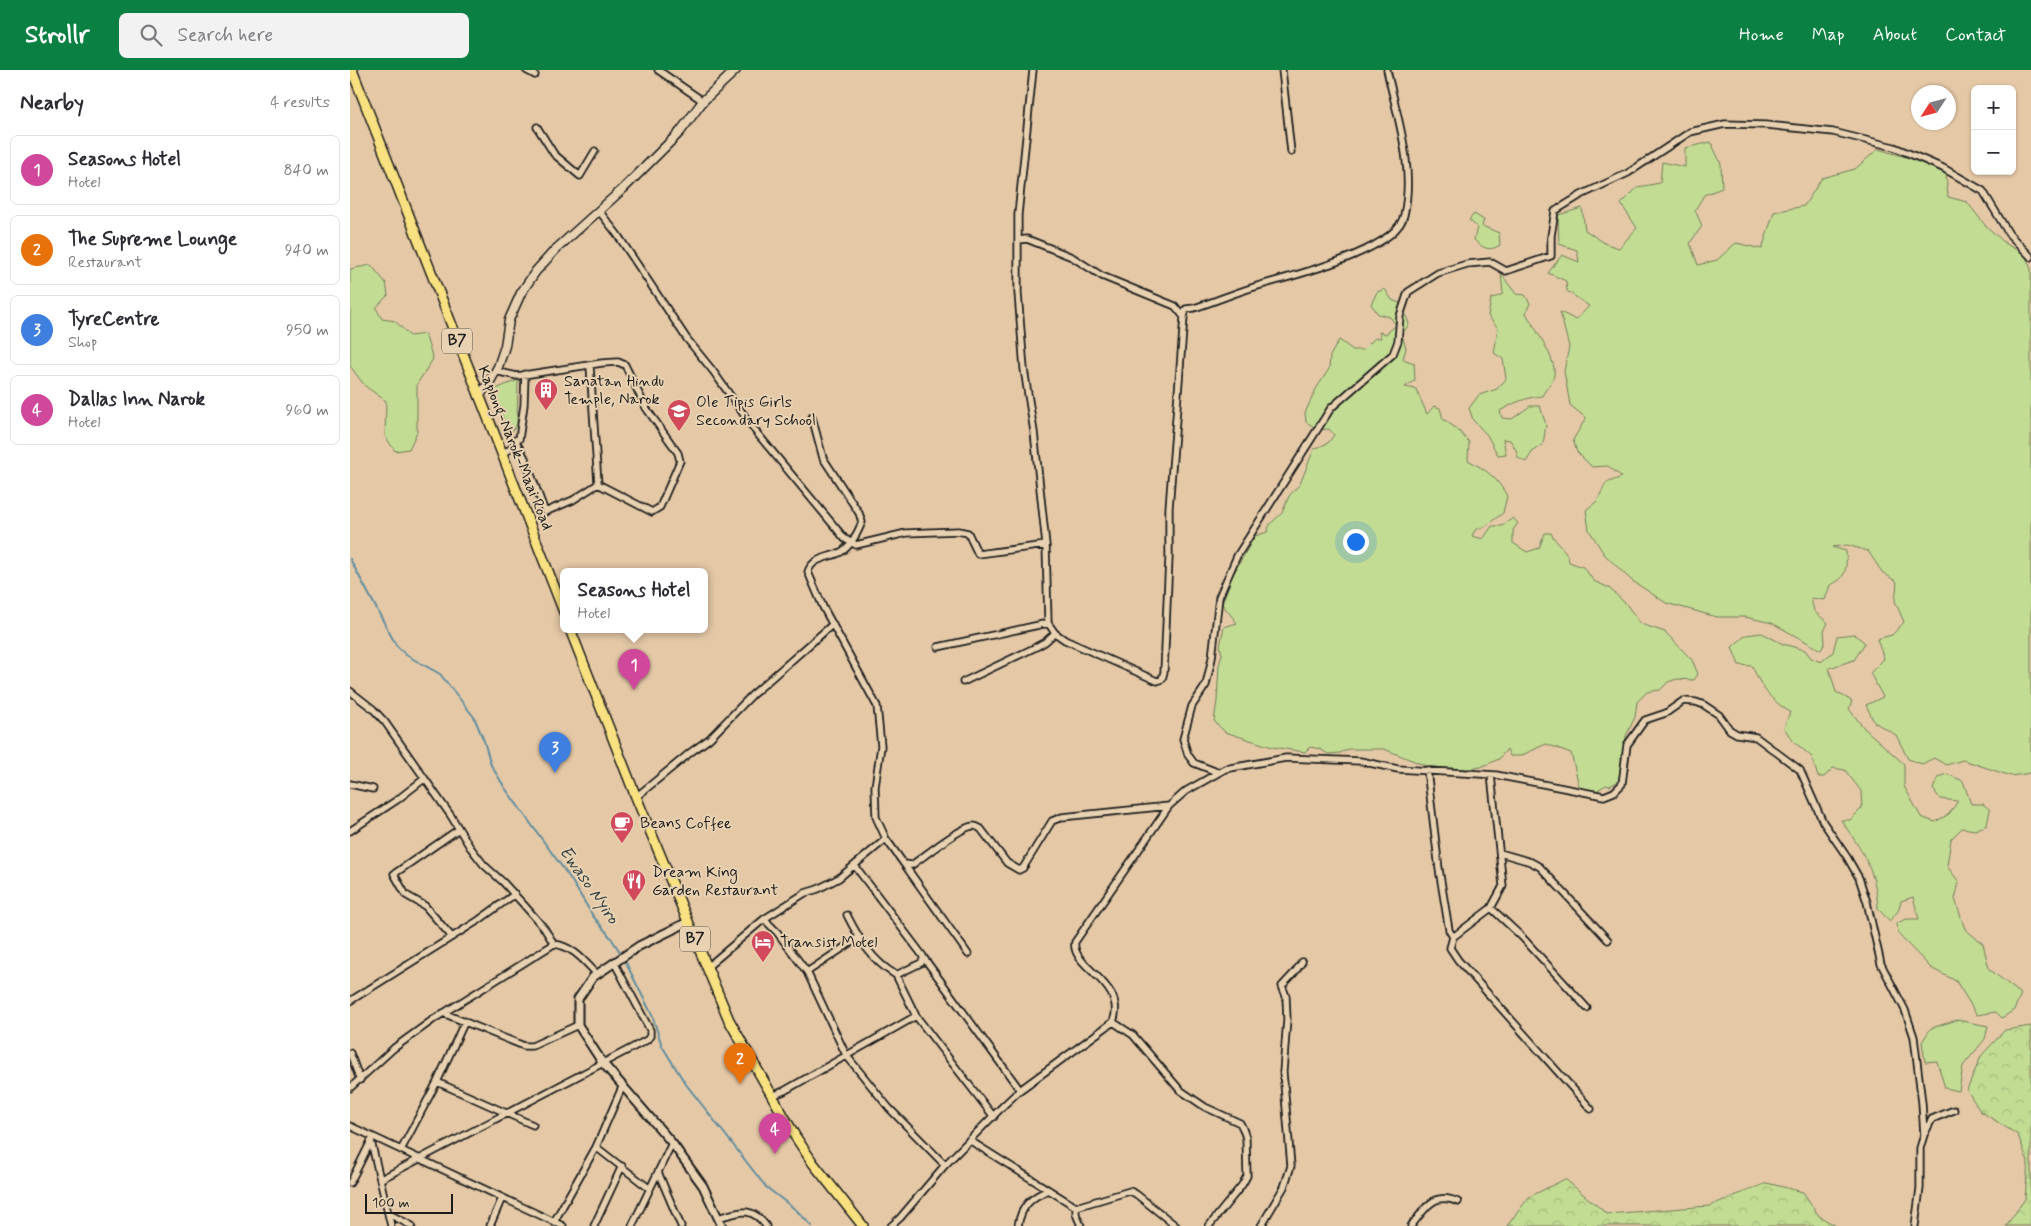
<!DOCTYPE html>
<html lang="en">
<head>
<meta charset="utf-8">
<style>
	:root { --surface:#fff; --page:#f2f2f3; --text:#2b2b33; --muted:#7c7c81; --line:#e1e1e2; --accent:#0b8043 }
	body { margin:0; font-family:Mynerve,sans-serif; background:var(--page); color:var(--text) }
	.controls { position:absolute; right:15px; top:15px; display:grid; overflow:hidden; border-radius:8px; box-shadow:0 1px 4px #0004 }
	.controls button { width:45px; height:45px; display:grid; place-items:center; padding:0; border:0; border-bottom:1px solid var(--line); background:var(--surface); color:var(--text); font:25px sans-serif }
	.compass { position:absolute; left:1561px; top:15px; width:45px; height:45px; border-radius:50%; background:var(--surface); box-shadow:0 1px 4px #0004; rotate:234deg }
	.scale { position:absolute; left:15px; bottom:12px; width:88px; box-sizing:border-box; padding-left:5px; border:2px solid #1c1c1c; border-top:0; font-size:14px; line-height:18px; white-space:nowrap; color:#1c1c1c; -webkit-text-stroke:4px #e8d2b1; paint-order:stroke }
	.you { position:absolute; left:1005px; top:471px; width:18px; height:18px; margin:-12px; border:4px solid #fff; border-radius:50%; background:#1a73e8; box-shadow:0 0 0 8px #1a73e833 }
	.badge { display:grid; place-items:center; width:32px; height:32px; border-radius:50%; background:var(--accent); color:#fff; font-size:16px; font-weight:700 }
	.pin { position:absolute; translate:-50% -41px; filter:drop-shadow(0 1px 2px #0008) }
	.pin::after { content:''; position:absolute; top:26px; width:18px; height:15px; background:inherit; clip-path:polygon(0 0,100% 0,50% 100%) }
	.popup { position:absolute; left:210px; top:498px; width:148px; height:65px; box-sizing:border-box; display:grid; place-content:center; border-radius:8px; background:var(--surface); filter:drop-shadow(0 1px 4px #0005); font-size:16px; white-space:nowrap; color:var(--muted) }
	.popup b { font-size:19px; color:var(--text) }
	.popup::after { content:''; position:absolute; left:50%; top:100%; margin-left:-10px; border:10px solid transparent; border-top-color:var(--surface) }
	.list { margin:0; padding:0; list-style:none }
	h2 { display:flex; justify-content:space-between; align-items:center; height:65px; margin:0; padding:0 20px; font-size:21px }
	h2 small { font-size:16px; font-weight:400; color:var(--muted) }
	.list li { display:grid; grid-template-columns:32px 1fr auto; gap:15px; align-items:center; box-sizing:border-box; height:70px; margin:0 10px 10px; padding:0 10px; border:1px solid var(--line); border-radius:8px }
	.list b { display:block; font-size:19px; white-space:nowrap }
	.list p { margin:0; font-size:16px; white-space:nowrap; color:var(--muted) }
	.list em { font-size:16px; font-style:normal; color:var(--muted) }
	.icon { flex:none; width:28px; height:28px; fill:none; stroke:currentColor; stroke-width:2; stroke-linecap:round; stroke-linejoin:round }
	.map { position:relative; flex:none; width:1681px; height:1156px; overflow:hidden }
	header { display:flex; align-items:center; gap:30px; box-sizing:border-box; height:70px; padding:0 25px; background:var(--accent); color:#fff }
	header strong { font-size:24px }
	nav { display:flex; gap:28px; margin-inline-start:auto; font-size:18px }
	.search { width:350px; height:45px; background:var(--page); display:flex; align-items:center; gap:12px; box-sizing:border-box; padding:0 18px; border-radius:8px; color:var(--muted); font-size:19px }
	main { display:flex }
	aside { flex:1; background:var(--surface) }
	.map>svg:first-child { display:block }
	.green { fill:#c2dc93; stroke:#6f7c58 }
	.forest { fill:url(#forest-crowns); stroke:#6f7c58 }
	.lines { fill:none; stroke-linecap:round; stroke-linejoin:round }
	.stream { stroke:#638d9e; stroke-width:2 }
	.minor-casing { stroke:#1c1c1c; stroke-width:9 }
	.tertiary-casing { stroke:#1c1c1c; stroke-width:11 }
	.secondary-casing { stroke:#1c1c1c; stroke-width:11 }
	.trunk-casing { stroke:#1c1c1c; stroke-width:12 }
	.minor { stroke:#e8d2b1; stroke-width:5.5 }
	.tertiary { stroke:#e8d2b1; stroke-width:7 }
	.secondary { stroke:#e8d2b1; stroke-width:8 }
	.trunk { stroke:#f9e181; stroke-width:9 }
	.labels { text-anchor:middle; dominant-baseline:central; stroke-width:4; stroke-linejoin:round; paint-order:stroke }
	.shield { fill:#e8d2b1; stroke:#595349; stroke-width:1 }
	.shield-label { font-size:15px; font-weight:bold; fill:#1c1c1c }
	.poi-label { font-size:16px; fill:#1c1c1c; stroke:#e8d2b1; text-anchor:start }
	.street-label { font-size:16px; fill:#1c1c1c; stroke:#e8d2b1 }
	.water-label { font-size:18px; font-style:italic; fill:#344247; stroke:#e8d2b1 }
</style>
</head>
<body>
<header>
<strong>Strollr</strong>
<div class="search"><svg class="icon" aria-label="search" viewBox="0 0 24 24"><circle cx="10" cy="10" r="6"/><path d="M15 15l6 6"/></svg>Search here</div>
<nav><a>Home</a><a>Map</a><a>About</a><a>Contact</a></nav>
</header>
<main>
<aside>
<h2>Nearby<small>4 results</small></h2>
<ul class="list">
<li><span class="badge" style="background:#d1479c">1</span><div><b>Seasons Hotel</b><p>Hotel</p></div><em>840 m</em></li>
<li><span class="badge" style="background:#e8710a">2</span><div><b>The Supreme Lounge</b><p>Restaurant</p></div><em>940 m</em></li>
<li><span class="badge" style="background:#3f7fe0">3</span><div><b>TyreCentre</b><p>Shop</p></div><em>950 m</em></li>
<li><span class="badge" style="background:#d1479c">4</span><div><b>Dallas Inn Narok</b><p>Hotel</p></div><em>960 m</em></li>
</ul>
</aside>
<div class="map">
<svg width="1681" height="1156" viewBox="0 0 1681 1156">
	<defs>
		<pattern id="forest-crowns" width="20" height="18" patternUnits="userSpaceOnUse" patternTransform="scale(1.25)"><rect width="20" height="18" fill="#c2dc93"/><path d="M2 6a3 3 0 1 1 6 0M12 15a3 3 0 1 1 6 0" fill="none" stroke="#a6bc7e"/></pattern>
	</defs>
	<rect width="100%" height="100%" fill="#e5c9a7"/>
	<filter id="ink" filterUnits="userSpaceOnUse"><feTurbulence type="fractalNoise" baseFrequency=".02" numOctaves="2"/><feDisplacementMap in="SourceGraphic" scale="10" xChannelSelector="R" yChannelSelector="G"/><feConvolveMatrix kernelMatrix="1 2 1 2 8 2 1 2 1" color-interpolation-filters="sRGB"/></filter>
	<g filter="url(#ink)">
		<!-- green -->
		<path class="green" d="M 1361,72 L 1371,94 L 1372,118 L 1354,125 L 1345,140 L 1352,156 L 1340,173 L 1348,195 L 1367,190 L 1386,173 L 1412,179 L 1424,142 L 1454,136 L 1472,108 L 1505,99 L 1528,79 L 1563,89 L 1596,104 L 1598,127 L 1617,132 L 1635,155 L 1655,173 L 1675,185 L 1681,199 L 1681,703 L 1661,706 L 1613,690 L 1596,695 L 1584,688 L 1572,694 L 1558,689 L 1546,665 L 1524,652 L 1516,635 L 1533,627 L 1520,603 L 1534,589 L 1527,569 L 1542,565 L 1554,552 L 1545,531 L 1547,512 L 1532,502 L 1518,481 L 1497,475 L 1482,477 L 1496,481 C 1497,497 1497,509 1480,515 L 1475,530 L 1461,528 L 1464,541 L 1478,553 L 1474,561 L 1475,573 L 1471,580 L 1422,553 L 1395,547 L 1367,547 L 1316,533 L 1281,510 L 1254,484 L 1239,460 L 1236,440 L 1247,431 L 1256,413 L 1272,407 L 1258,396 L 1242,397 L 1227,382 L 1223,370 L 1236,348 L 1220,335 L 1214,301 L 1219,277 L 1210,242 L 1226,250 L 1239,236 L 1217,221 L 1216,211 L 1198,203 L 1212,185 L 1229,192 L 1227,180 L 1209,174 L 1208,145 L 1232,138 L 1235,160 L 1256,174 L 1269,178 L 1287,158 L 1271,134 L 1288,117 L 1310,113 L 1312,92 L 1335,97 L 1335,78 Z
			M 1124,144 L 1134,150 L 1132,156 L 1149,163 L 1150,175 C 1139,182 1133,178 1124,170 L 1127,157 L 1119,150 Z
			M 21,195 L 36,213 L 38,225 L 26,238 L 32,249 L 45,251 L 60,266 L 75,264 L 83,289 L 67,314 L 67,362 L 59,379 L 45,381 L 35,366 L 36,331 L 15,316 L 0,296 L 0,199 Z
			M 1151,204 L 1166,224 L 1175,225 L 1180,233 L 1176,243 C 1184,258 1207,289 1204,305 C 1203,311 1195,320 1192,326 C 1177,327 1163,333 1150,341 L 1152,348 L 1162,349 L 1180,336 L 1190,336 L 1196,355 L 1193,374 L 1183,381 L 1176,392 L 1168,388 L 1166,380 L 1160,370 L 1153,369 L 1156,384 L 1148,385 L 1137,365 L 1123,350 L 1119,338 L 1129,325 L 1147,319 L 1156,309 L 1153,289 L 1144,283 L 1148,258 L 1138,246 L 1141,229 L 1153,224 Z
			M 1035,219 L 1042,230 L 1052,234 L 1059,254 L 1052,265 L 1056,278 L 1053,289 L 1064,293 L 1065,310 L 1055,317 L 1066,319 L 1077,344 L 1084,336 L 1090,338 L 1093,349 L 1107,359 L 1119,372 L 1118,390 C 1136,400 1147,407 1157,426 L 1153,443 L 1136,456 L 1125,460 L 1122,466 L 1133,469 L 1142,456 L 1152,456 L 1163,448 L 1168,453 L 1163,460 L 1163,473 L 1177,482 L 1189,478 L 1195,463 L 1201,463 C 1206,474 1218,480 1219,492 L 1233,497 L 1244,511 L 1259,518 L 1276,534 L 1291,554 L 1315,562 L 1342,590 L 1348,604 L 1344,610 L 1327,609 L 1318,612 L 1310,620 L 1297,622 L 1287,632 L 1285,647 L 1276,666 L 1272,705 L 1268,711 L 1260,716 L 1256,715 L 1246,721 L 1230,720 L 1221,683 L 1196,674 L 1170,686 L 1160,686 L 1157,679 L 1149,689 L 1131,697 L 1117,699 L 1079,697 L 1034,679 L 999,679 L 990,683 L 978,684 L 970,679 L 960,677 L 955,682 L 922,677 L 875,662 L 864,651 L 867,631 L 869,595 L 872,584 L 870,576 L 874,557 L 887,553 L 872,534 L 882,506 L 905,466 L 917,462 L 920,454 L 932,443 L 939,426 L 950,414 L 964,379 L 978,373 L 984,365 L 979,359 L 969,360 L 956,352 L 955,343 L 966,319 L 979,299 L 980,286 L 989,270 L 1003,280 L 1013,280 L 1025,268 L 1031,268 L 1029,262 L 1036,264 L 1046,255 L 1040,247 L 1028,244 L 1021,234 L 1027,222 Z
			M 168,310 L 167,355 L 159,365 L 143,320 Z
			M 1412,563 L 1433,574 L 1455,580 L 1461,588 L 1471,592 L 1483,582 L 1487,566 L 1504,564 L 1515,573 L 1504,590 L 1479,598 L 1486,622 L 1502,631 L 1499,639 L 1514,658 L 1554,694 L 1554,716 L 1571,747 L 1585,752 L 1599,744 L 1608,731 L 1590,729 L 1583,719 L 1588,707 L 1597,704 L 1613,711 L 1621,734 L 1633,734 L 1640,740 L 1637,755 L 1625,760 L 1612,758 L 1601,769 L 1597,796 L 1609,812 L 1605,829 L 1615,859 L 1633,874 L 1639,899 L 1671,924 L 1664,940 L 1652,948 L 1646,942 L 1627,945 L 1606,911 L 1581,898 L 1548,864 L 1547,853 L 1557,849 L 1569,849 L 1563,827 L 1551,831 L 1548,841 L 1540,851 L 1528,839 C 1526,799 1512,781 1491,750 L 1500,750 L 1512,738 L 1511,721 L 1495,700 L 1483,698 L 1474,707 L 1468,707 L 1462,687 L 1443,671 L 1434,658 L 1440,642 C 1419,629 1412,618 1402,596 L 1389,595 L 1382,577 L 1396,565 Z
			M 1607,950 L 1638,956 L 1635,969 L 1613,996 L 1609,1021 L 1595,1018 L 1587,991 L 1575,992 L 1572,972 L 1581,958 Z"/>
		<!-- forest -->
		<path class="forest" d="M 1681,956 L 1681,1156 L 1656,1156 L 1675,1129 L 1678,1092 L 1668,1065 L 1630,1041 L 1617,1020 L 1631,986 L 1655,960 Z
			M 1215,1109 L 1257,1144 L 1359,1136 L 1417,1113 L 1453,1122 L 1469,1146 L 1486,1156 L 1157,1156 L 1179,1127 Z"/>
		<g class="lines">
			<!-- stream -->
			<path class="stream" d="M 0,489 L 46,575 L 56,585 L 90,604 L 124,647 L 134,671 L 141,695 L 155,718 L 220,808 L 243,846 L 261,868 L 272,885
				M 274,889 L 302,945 L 312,976 L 335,1013 L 416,1117 L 446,1140 L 462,1156"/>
			<!-- minor casing -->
			<g class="minor-casing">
				<path id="minor" d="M 176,0 L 185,5
					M 308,0 L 353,31
					M 683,0 L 668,145 L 668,223 L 674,299 L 684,362 L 696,475 L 698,553 L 705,563 L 715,570 L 807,611 L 812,609 L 814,602 L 819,488 L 819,438 L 834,247
					M 932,0 L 941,82
					M 187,57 L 204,84 L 230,106 L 245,81
					M 249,141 L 267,164 L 337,269 L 363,301 L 406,362 L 495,469 L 506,475 L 556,463 L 608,461 L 618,463 L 628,484 L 696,475
					M 669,170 L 677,169 L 722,187 L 752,206 L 825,236 L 834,247 L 836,239 L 844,238 C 863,232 882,224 901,218 C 935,207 1046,183 1054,145 C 1065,97 1047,47 1037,0
					M 240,296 L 248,414
					M 145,301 L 167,306 L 252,293 L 268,292 L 275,295 L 296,338 L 328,383 L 330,391 L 310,437 L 302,442 L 248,414
					M 462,347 L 473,388 L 509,443 L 512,452 C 508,462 501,476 491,482 C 480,488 462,487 458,502 L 473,537 L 527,636 L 531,676 L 525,717 L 526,747 L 536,769 L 554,794 L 562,795 C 573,787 613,755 624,756 C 627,756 628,757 631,759 L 657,793 L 669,800 L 673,798 L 702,751 L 712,747 L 819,736
					M 165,370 L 175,388 L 195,442 L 223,430 L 248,414
					M 152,383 L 163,378 L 165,370 L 169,369 L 174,335 L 175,304
					M 588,577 L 698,553
					M 613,612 L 684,578 L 695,572 L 705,563
					M 0,621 L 23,639 L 35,652 L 101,746 L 120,777 L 134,795 L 153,812 L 174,835 L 194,858 L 204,874
					M 1077,700 L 1089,799 L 1099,860 L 1103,867 L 1100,878 L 1108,890 L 1241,1039
					M 867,702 L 844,693 L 838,685 L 833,669 L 842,636 L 856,615 L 862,588 L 869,527 L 887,486 L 981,338 L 1043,284 L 1048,271 L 1050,246 L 1058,222 L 1088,203 L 1117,194 L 1140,192 L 1156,201 L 1201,186 L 1201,166 L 1205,141 L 1231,125 L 1278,103 L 1340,62 L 1375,54 L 1416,55 L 1483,62 L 1544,77 L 1593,98 L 1633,121 L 1659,164 L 1681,187
					M 0,714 L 23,719
					M 286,727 L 341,682 L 359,669 L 402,625 L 483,554
					M 0,761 L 47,730 L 74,709
					M 1150,783 L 1181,792 L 1190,797 L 1258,870
					M 554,794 L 618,884
					M 505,796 L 573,886 L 573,890 L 571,893 L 546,905 L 566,946
					M 1141,838 L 1172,867 L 1237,938
					M 497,845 C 509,869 522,891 546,905
					M 414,849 L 427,862 L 457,902 L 496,985 L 539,1038 L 595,1095
					M 102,867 L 75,836 L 56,825 L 44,804 L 109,759
					M 1103,867 L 1141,838 L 1153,816 L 1141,705
					M 574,888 L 670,1020
					M 356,898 L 414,849 L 455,823 L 468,819 L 489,808 L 536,769
					M 457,902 L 508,868
					M 0,931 L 129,850 L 165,824
					M 93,943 L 174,976 L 182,976 L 228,955
					M 763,952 L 783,965 L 830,1020 L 855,1037 L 890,1053 L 893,1059 L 896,1068 L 897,1106 L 892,1115 L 859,1156
					M 0,983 L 10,1010
					M 87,1012 L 183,1055
					M 0,1018 L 44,978 L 84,949 L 204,874 C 223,876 235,892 247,904
					M 422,1026 L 434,1021 L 566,946 L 644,1047
					M 0,1056 L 213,1156
					M 1575,1063 L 1582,1049 L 1604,1040
					M 619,1070 L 726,1137 L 726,1144 L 731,1156
					M 21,1071 L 41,1156
					M 246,1077 L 300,1119
					M 51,1080 L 87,1012 L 115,951
					M 308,1102 L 331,1156
					M 31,1109 L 297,970 L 300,966 L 300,960 L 264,892
					M 0,1113 L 21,1071
					M 726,1137 L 780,1121 L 786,1124 L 826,1156
					M 39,1144 L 62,1156
					M 368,1148 C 389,1142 401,1135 416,1156
					M 204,1152 L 246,1077 L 273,1015
					M 140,1156 L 152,1128
					M 244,1156 L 272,1096
					M 282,1156 L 322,1073
					M 541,1156 L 550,1148 L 595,1095 L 654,1035 L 670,1020 L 763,952 C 778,913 720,897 725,872 L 819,736 L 836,721 L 875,699 L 936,688 L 1010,691 L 1048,699 L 1146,705 L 1254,726 L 1264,722 L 1272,714 L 1277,675 L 1295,650 L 1316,643 L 1333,631 L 1346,632 L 1354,635 L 1369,645 L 1380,660 L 1387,664 L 1406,667 L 1450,700 L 1473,752 L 1497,787 L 1509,808 L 1517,832 L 1531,894 L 1555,940 L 1564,967 L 1572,1033 L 1574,1065 L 1570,1078 L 1570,1118 L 1565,1156
					M 668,1156 C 671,1136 681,1127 699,1120
					M 911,1156 L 934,1117 L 941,1096 L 933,1002 L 937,949 L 936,926 L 932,916 L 945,902 L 952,892
					M 1061,1156 C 1076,1138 1083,1121 1108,1132"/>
			</g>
			<!-- tertiary casing -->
			<g class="tertiary-casing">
				<path id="tertiary" d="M 338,852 L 289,876 L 243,907 L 228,929 L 228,955 L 252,992 L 322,1073 L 345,1105 L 353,1116 L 372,1156"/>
			</g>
			<!-- secondary casing -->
			<g class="secondary-casing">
				<path id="secondary" d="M 129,326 L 139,313 L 148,297 L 155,276 L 159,250 L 171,223 L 186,201 L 205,180 L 274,118 L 330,62 L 353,31 L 386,0"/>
			</g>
			<!-- trunk casing -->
			<g class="trunk-casing">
				<path id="trunk" d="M 2,0 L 214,542
					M 220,559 L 284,722 L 379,950 L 445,1066 L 463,1093 L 513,1156"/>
			</g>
			<!-- minor -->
			<use href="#minor" class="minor"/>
			<!-- tertiary -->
			<use href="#tertiary" class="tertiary"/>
			<!-- secondary -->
			<use href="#secondary" class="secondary"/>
			<!-- trunk -->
			<use href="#trunk" class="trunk"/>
		</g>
	</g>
	<!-- icons -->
	<defs>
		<g id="building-pin" transform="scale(1.25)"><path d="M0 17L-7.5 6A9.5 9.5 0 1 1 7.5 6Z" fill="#d1495b" stroke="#e8d2b1"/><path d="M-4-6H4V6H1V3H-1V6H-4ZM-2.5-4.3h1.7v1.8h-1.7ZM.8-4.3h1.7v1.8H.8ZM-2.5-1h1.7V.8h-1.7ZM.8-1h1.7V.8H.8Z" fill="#fff"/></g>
		<g id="school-pin" transform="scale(1.25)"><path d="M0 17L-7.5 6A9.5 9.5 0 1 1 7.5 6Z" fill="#d1495b" stroke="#e8d2b1"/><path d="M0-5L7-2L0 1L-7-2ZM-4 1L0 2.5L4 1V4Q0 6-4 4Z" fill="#fff"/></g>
		<g id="cafe-pin" transform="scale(1.25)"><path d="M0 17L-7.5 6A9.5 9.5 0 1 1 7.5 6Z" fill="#d1495b" stroke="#e8d2b1"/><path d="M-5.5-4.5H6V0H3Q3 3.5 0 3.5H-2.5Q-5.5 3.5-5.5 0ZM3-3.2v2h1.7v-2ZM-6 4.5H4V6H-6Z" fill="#fff"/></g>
		<g id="restaurant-pin" transform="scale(1.25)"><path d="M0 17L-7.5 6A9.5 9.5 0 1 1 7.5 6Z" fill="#d1495b" stroke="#e8d2b1"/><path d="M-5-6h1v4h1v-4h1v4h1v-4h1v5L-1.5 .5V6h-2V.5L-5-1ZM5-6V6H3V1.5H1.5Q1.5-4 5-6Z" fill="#fff"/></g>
		<g id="hotel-pin" transform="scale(1.25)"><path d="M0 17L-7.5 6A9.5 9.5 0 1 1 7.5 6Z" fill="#d1495b" stroke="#e8d2b1"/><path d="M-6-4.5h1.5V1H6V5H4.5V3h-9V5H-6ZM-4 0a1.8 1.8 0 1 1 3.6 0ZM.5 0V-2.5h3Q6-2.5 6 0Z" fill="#fff"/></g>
	</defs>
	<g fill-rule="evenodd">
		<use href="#building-pin" x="196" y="320"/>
		<use href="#school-pin" x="329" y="341"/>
		<use href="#cafe-pin" x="272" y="753"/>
		<use href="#restaurant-pin" x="284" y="811"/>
		<use href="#hotel-pin" x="413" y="872"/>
	</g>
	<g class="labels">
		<!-- shield labels -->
		<g class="shield">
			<rect x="92" y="258.5" width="30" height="25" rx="4"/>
			<rect x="330" y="856.5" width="30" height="25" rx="4"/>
		</g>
		<g class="shield-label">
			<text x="107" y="271">B7</text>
			<text x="345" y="869">B7</text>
		</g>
		<!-- poi labels -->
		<g class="poi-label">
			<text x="214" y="311">Sanatan Hindu<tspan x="214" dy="18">Temple, Narok</tspan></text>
			<text x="346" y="332">Ole Tipis Girls<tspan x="346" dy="18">Secondary School</tspan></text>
			<text x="290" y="753">Beans Coffee</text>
			<text x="302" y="802">Dream King<tspan x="302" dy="18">Garden Restaurant</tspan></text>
			<text x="430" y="872">Transist Motel</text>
		</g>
		<!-- street labels -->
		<g class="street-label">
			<text transform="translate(165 378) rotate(68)">Kaplong-Narok-Maai Road</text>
		</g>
		<!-- water labels -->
		<g class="water-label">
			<text transform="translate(239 815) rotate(55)">Ewaso Nyiro</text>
		</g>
	</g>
</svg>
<div class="controls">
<button>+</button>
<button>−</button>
</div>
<svg class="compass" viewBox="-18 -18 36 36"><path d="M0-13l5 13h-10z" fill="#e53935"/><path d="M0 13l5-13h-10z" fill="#7c7c81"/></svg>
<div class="scale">100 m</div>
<div class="you"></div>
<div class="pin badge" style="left:284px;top:620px;background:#d1479c">1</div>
<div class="popup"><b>Seasons Hotel</b>Hotel</div>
<div class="pin badge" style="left:390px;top:1014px;background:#e8710a">2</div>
<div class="pin badge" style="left:205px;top:703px;background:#3f7fe0">3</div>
<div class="pin badge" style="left:425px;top:1084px;background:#d1479c">4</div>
</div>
</main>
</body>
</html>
